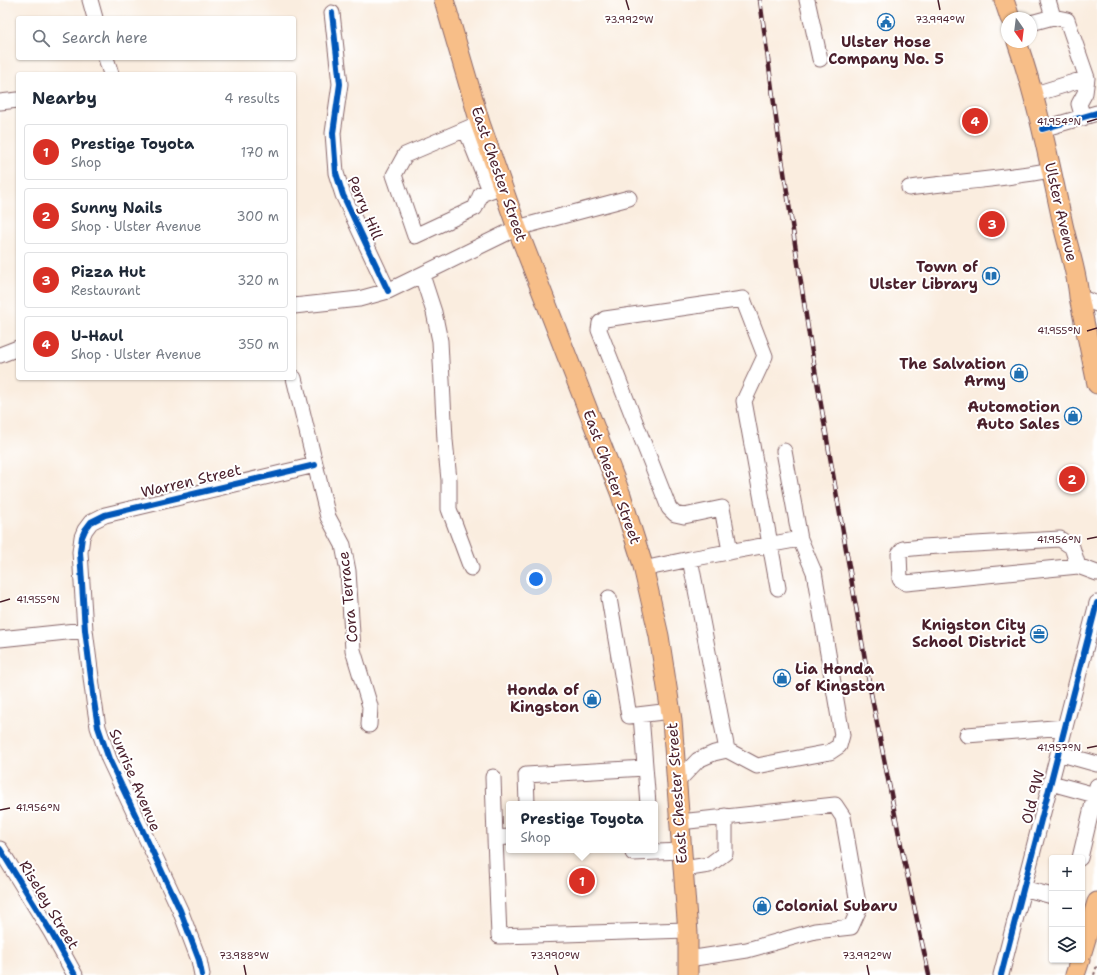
<!DOCTYPE html>
<html lang="en">
<head>
<meta charset="utf-8">
<style>
	:root { --surface:#fff; --page:#f2f2f3; --text:#1f2937; --muted:#747a83; --line:#e0e1e3; --accent:#d93025 }
	body { margin:0; font-family:"Shantell Sans",sans-serif; background:var(--page); color:var(--text) }
	.controls { position:absolute; right:12px; bottom:12px; display:grid; overflow:hidden; border-radius:4px; box-shadow:0 1px 3px #0004 }
	.controls button { width:36px; height:36px; display:grid; place-items:center; padding:0; border:0; border-bottom:1px solid var(--line); background:var(--surface); color:var(--text); font:20px sans-serif }
	.compass { position:absolute; left:1001px; top:12px; width:36px; height:36px; border-radius:50%; background:var(--surface); box-shadow:0 1px 3px #0004; rotate:166deg }
	.you { position:absolute; left:536px; top:579px; width:14px; height:14px; margin:-10px; border:3px solid #fff; border-radius:50%; background:#1a73e8; box-shadow:0 0 0 6px #1a73e833 }
	.badge { display:grid; place-items:center; width:26px; height:26px; border-radius:50%; background:var(--accent); color:#fff; font-size:13px; font-weight:700 }
	.pin { position:absolute; translate:-50% -50%; border:2px solid #fff; box-shadow:0 1px 4px #0006 }
	.popup { position:absolute; left:506px; top:801px; width:152px; height:52px; box-sizing:border-box; display:grid; place-content:center; border-radius:4px; background:var(--surface); filter:drop-shadow(0 1px 3px #0005); font-size:13px; white-space:nowrap; color:var(--muted) }
	.popup b { font-size:15px; color:var(--text) }
	.popup::after { content:''; position:absolute; left:50%; top:100%; margin-left:-8px; border:8px solid transparent; border-top-color:var(--surface) }
	.list { margin:0; padding:0; list-style:none }
	h2 { display:flex; justify-content:space-between; align-items:center; height:52px; margin:0; padding:0 16px; font-size:17px }
	h2 small { font-size:13px; font-weight:400; color:var(--muted) }
	.list li { display:grid; grid-template-columns:26px 1fr auto; gap:12px; align-items:center; box-sizing:border-box; height:56px; margin:0 8px 8px; padding:0 8px; border:1px solid var(--line); border-radius:4px }
	.list b { display:block; font-size:15px; white-space:nowrap }
	.list p { margin:0; font-size:13px; white-space:nowrap; color:var(--muted) }
	.list em { font-size:13px; font-style:normal; color:var(--muted) }
	.icon { flex:none; width:22px; height:22px; fill:none; stroke:currentColor; stroke-width:2; stroke-linecap:round; stroke-linejoin:round }
	.map { position:relative; flex:none; width:1097px; height:975px; overflow:hidden }
	.search { position:absolute; background:var(--surface); box-shadow:0 1px 3px #0004; left:16px; top:16px; width:280px; height:44px; display:flex; align-items:center; gap:10px; box-sizing:border-box; padding:0 14px; border-radius:4px; color:var(--muted); font-size:15px }
	.panel { position:absolute; background:var(--surface); box-shadow:0 1px 3px #0004; left:16px; top:72px; width:280px; height:308px; border-radius:4px }
	.map>svg:first-child { display:block }
	.lines { fill:none; stroke-linecap:round; stroke-linejoin:round }
	.minor-casing { stroke:#88676a; stroke-width:17 }
	.major-casing { stroke:#88676a; stroke-width:21 }
	.path { stroke:#88676a; stroke-width:2; stroke-dasharray:3 3; stroke-linecap:butt }
	.minor { stroke:#fff; stroke-width:15 }
	.major { stroke:#f7be88; stroke-width:19 }
	.rail-casing { stroke:#4a1f2b; stroke-width:4.5 }
	.rail { stroke:#fff; stroke-width:3; stroke-dasharray:9; stroke-linecap:butt }
	.cycleway-casing { stroke:#fff; stroke-width:8 }
	.cycleway { stroke:#0057b8; stroke-width:6 }
	.ticks { fill:none; stroke:#4a1f2b; stroke-width:1.5 }
	.labels { text-anchor:middle; dominant-baseline:central; stroke-width:4; stroke-linejoin:round; paint-order:stroke }
	.poi-label { font-size:15px; font-weight:bold; fill:#4a1f2b; stroke:#fff; text-anchor:end }
	.street-label { font-size:15px; fill:#4a1f2b; stroke:#fff }
	.ticks-label { font-size:10px; text-anchor:middle; fill:#4a1f2b; stroke:#fff; stroke-width:4; stroke-linejoin:round; paint-order:stroke }
</style>
</head>
<body>
<div class="map">
<svg width="1097" height="975" viewBox="0 0 1097 975">
	<rect width="100%" height="100%" fill="#fff"/>
	<filter id="ink" filterUnits="userSpaceOnUse"><feTurbulence type="fractalNoise" baseFrequency=".025" numOctaves="2"/><feDisplacementMap in="SourceGraphic" scale="8" xChannelSelector="R" yChannelSelector="G"/><feConvolveMatrix kernelMatrix="1 2 1 2 8 2 1 2 1" color-interpolation-filters="sRGB"/></filter>
	<filter id="wash" filterUnits="userSpaceOnUse"><feTurbulence type="fractalNoise" baseFrequency=".012" numOctaves="4" result="noise"/><feDisplacementMap in="SourceGraphic" scale="16" xChannelSelector="R" yChannelSelector="G"/><feGaussianBlur stdDeviation="0.9" result="paint"/><feColorMatrix in="noise" values="0 0 0 0 0 0 0 0 0 0 0 0 0 0 0 0 0 1.4 0 .05"/><feComposite in="paint" operator="in"/></filter>
	<g filter="url(#wash)">
		<rect width="100%" height="100%" fill="#faeddf"/>
	</g>
	<g filter="url(#ink)">
		<g class="lines">
			<!-- minor casing -->
			<g class="minor-casing">
				<path id="minor" d="M 90,0 L 95,18
					M 807,0 L 820,59
					M 1048,0 L 1053,17 L 1067,20 L 1087,78 L 1085,93 L 1079,104 L 1083,118
					M 332,13 L 340,84 L 333,133 L 336,173 L 343,195 L 388,291
					M 1031,23 L 1053,17
					M 106,58 L 111,74
					M 1032,95 L 1087,78
					M 0,102 L 18,100
					M 480,123 L 405,155 L 394,175 L 415,236 L 475,208 L 481,194 L 502,186
					M 1042,129 L 1097,113
					M 466,130 L 490,190
					M 909,188 C 956,182 1004,179 1051,170
					M 422,275 L 434,312 L 440,341 L 445,440 L 449,480 L 449,509 L 471,568
					M 1079,297 L 1097,304
					M 294,306 L 359,299 L 388,291 L 517,228 L 629,198
					M 0,355 L 18,348
					M 294,378 L 328,517 L 343,545 L 348,571 L 353,650 L 370,706 L 369,725
					M 730,551 L 722,508 L 684,516 L 675,514 L 669,508 L 599,330 L 600,323 L 605,319 L 743,299 L 765,356 L 744,401 L 778,588
					M 690,559 L 727,750
					M 1078,566 L 1072,547 L 1060,539 L 923,547 L 903,549 L 899,554 L 900,579 L 906,583 L 1078,566 L 1097,573
					M 643,569 L 690,559 L 800,539 L 784,451
					M 609,598 L 629,716 L 671,711
					M 0,639 L 85,630
					M 641,715 L 648,804
					M 967,735 L 1065,727
					M 1058,753 L 1097,764
					M 493,777 L 495,838
					M 677,782 L 698,760 L 714,753 L 727,750 L 757,766 L 830,752 L 839,746 L 842,735 L 814,572 L 800,539
					M 1051,783 L 1095,795
					M 527,804 L 526,775 L 645,768
					M 680,822 L 835,805 L 843,817 L 859,909 L 851,927 L 815,931 L 747,950 L 688,959
					M 509,837 L 495,838 L 499,936 L 687,930
					M 0,849 L 51,932 L 75,975
					M 633,850 L 633,853 L 682,851
					M 1080,858 L 1097,786
					M 683,869 L 709,865 L 725,853 L 725,816
					M 1023,888 L 1052,896
					M 202,975 L 199,960 L 180,910 L 109,759 L 98,727 L 94,701 L 85,630 L 80,552 L 82,537 L 85,530 L 91,522 L 105,515 L 315,465
					M 1001,975 L 1097,603"/>
			</g>
			<!-- major casing -->
			<g class="major-casing">
				<path id="major" d="M 444,0 L 480,123 L 517,228 L 621,495 L 642,562 L 659,636 L 672,720 L 688,933 L 688,975
					M 1004,0 L 1010,18
					M 1017,42 C 1037,100 1049,160 1062,220 C 1067,245 1077,271 1079,297 L 1097,384
					M 1082,952 L 1097,902
					M 1075,975 L 1080,960"/>
			</g>
			<!-- path -->
			<path class="path" d="M 1094,975 L 1097,965"/>
			<!-- minor -->
			<use href="#minor" class="minor"/>
			<!-- major -->
			<use href="#major" class="major"/>
			<!-- rail casing -->
			<g class="rail-casing">
				<path id="rail" d="M 760,0 L 778,133 L 809,335 L 870,688 L 903,855 L 929,975"/>
			</g>
			<!-- rail -->
			<use href="#rail" class="rail"/>
			<!-- cycleway casing -->
			<g class="cycleway-casing">
				<path id="cycleway" d="M 332,13 L 340,84 L 333,133 L 336,173 L 343,195 L 388,291
					M 1042,129 L 1097,113
					M 0,849 L 51,932 L 75,975
					M 202,975 L 199,960 L 180,910 L 109,759 L 98,727 L 94,701 L 85,630 L 80,552 L 82,537 L 85,530 L 91,522 L 105,515 L 315,465
					M 1001,975 L 1097,603"/>
			</g>
			<!-- cycleway -->
			<use href="#cycleway" class="cycleway"/>
		</g>
	</g>
	<!-- ticks -->
	<path class="ticks" d="M 626,0 L 629,10M 938,0 L 940,10M 1087,122 L 1097,119M 1087,331 L 1097,328M 1087,539 L 1097,537M 0,602 L 10,599M 1087,748 L 1097,746M 0,810 L 10,808M 244,965 L 246,975M 555,965 L 558,975M 867,965 L 869,975"/>
	<!-- icons -->
	<defs>
		<g id="civic-ring" transform="scale(0.9)"><circle r="9.5" fill="#fff" stroke="#1f6fb2" stroke-width="1.5"/><path d="M-.6-6.5H3V-4.5H.6V-3L4-1V1h2V6H-6V1h2V-1L-.6-3ZM-1.2 2.5V6h2.4V2.5Z" fill="#1f6fb2"/></g>
		<g id="library-ring" transform="scale(0.9)"><circle r="9.5" fill="#fff" stroke="#1f6fb2" stroke-width="1.5"/><path d="M-6-4Q-3-5.5-.7-3.5V5Q-3 3-6 4ZM6-4Q3-5.5 .7-3.5V5Q3 3 6 4Z" fill="#1f6fb2"/></g>
		<g id="shop-ring" transform="scale(0.9)"><circle r="9.5" fill="#fff" stroke="#1f6fb2" stroke-width="1.5"/><path d="M-5-2.5h2.3a2.7 3.5 0 0 1 5.4 0H5L5.5 6h-11ZM-1.5-2.5h3a1.5 2.3 0 0 0-3 0Z" fill="#1f6fb2"/></g>
		<g id="office-ring" transform="scale(0.9)"><circle r="9.5" fill="#fff" stroke="#1f6fb2" stroke-width="1.5"/><path d="M-6-3h4V-5.5h4V-3h4V5H-6ZM-1-4.5V-3h2v-1.5ZM-6 0V1H6V0Z" fill="#1f6fb2"/></g>
	</defs>
	<g fill-rule="evenodd">
		<use href="#civic-ring" x="886" y="22"/>
		<use href="#library-ring" x="991" y="276"/>
		<use href="#shop-ring" x="1019" y="373"/>
		<use href="#shop-ring" x="1073" y="416"/>
		<use href="#office-ring" x="1039" y="634"/>
		<use href="#shop-ring" x="782" y="678"/>
		<use href="#shop-ring" x="592" y="699"/>
		<use href="#shop-ring" x="762" y="906"/>
	</g>
	<g class="labels">
		<!-- poi labels -->
		<g class="poi-label">
			<text x="886" y="42" text-anchor="middle">Ulster Hose<tspan x="886" dy="17">Company No. 5</tspan></text>
			<text x="978" y="267">Town of<tspan x="978" dy="17">Ulster Library</tspan></text>
			<text x="1006" y="364">The Salvation<tspan x="1006" dy="17">Army</tspan></text>
			<text x="1060" y="407">Automotion<tspan x="1060" dy="17">Auto Sales</tspan></text>
			<text x="1026" y="625">Knigston City<tspan x="1026" dy="17">School District</tspan></text>
			<text x="795" y="669" text-anchor="start">Lia Honda<tspan x="795" dy="17">of Kingston</tspan></text>
			<text x="579" y="690">Honda of<tspan x="579" dy="17">Kingston</tspan></text>
			<text x="775" y="906" text-anchor="start">Colonial Subaru</text>
		</g>
		<!-- street labels -->
		<g class="street-label">
			<text transform="translate(499 174) rotate(71)">East Chester Street</text>
			<text transform="translate(365 208) rotate(67)">Perry Hill</text>
			<text transform="translate(1061 212) rotate(77)">Ulster Avenue</text>
			<text transform="translate(612 477) rotate(70)">East Chester Street</text>
			<text transform="translate(191 481) rotate(-13)">Warren Street</text>
			<text transform="translate(348 597) rotate(-96)">Cora Terrace</text>
			<text transform="translate(135 780) rotate(67)">Sunrise Avenue</text>
			<text transform="translate(677 793) rotate(-94)">East Chester Street</text>
			<text transform="translate(1033 797) rotate(-76)">Old 9W</text>
			<text transform="translate(49 905) rotate(59)">Riseley Street</text>
		</g>
	</g>
	<g class="ticks-label">
		<text x="629" y="23">73.992°W</text>
		<text x="940" y="23">73.994°W</text>
		<text x="1059" y="125">41.954°N</text>
		<text x="1059" y="334">41.955°N</text>
		<text x="1059" y="543">41.956°N</text>
		<text x="38" y="603">41.955°N</text>
		<text x="1059" y="751">41.957°N</text>
		<text x="38" y="811">41.956°N</text>
		<text x="244" y="959">73.988°W</text>
		<text x="555" y="959">73.990°W</text>
		<text x="867" y="959">73.992°W</text>
	</g>
</svg>
<div class="controls">
<button>+</button>
<button>−</button>
<button><svg class="icon" aria-label="layers" viewBox="0 0 24 24"><path d="M12 4l9 5-9 5-9-5zM3 14l9 5 9-5"/></svg></button>
</div>
<svg class="compass" viewBox="-18 -18 36 36"><path d="M0-13l5 13h-10z" fill="#e53935"/><path d="M0 13l5-13h-10z" fill="#747a83"/></svg>
<div class="you"></div>
<div class="pin badge" style="left:582px;top:881px">1</div>
<div class="popup"><b>Prestige Toyota</b>Shop</div>
<div class="pin badge" style="left:1072px;top:479px">2</div>
<div class="pin badge" style="left:992px;top:224px">3</div>
<div class="pin badge" style="left:975px;top:121px">4</div>
<div class="search"><svg class="icon" aria-label="search" viewBox="0 0 24 24"><circle cx="10" cy="10" r="6"/><path d="M15 15l6 6"/></svg>Search here</div>
<section class="panel">
<h2>Nearby<small>4 results</small></h2>
<ul class="list">
<li><span class="badge">1</span><div><b>Prestige Toyota</b><p>Shop</p></div><em>170 m</em></li>
<li><span class="badge">2</span><div><b>Sunny Nails</b><p>Shop · Ulster Avenue</p></div><em>300 m</em></li>
<li><span class="badge">3</span><div><b>Pizza Hut</b><p>Restaurant</p></div><em>320 m</em></li>
<li><span class="badge">4</span><div><b>U-Haul</b><p>Shop · Ulster Avenue</p></div><em>350 m</em></li>
</ul>
</section>
</div>
</body>
</html>
